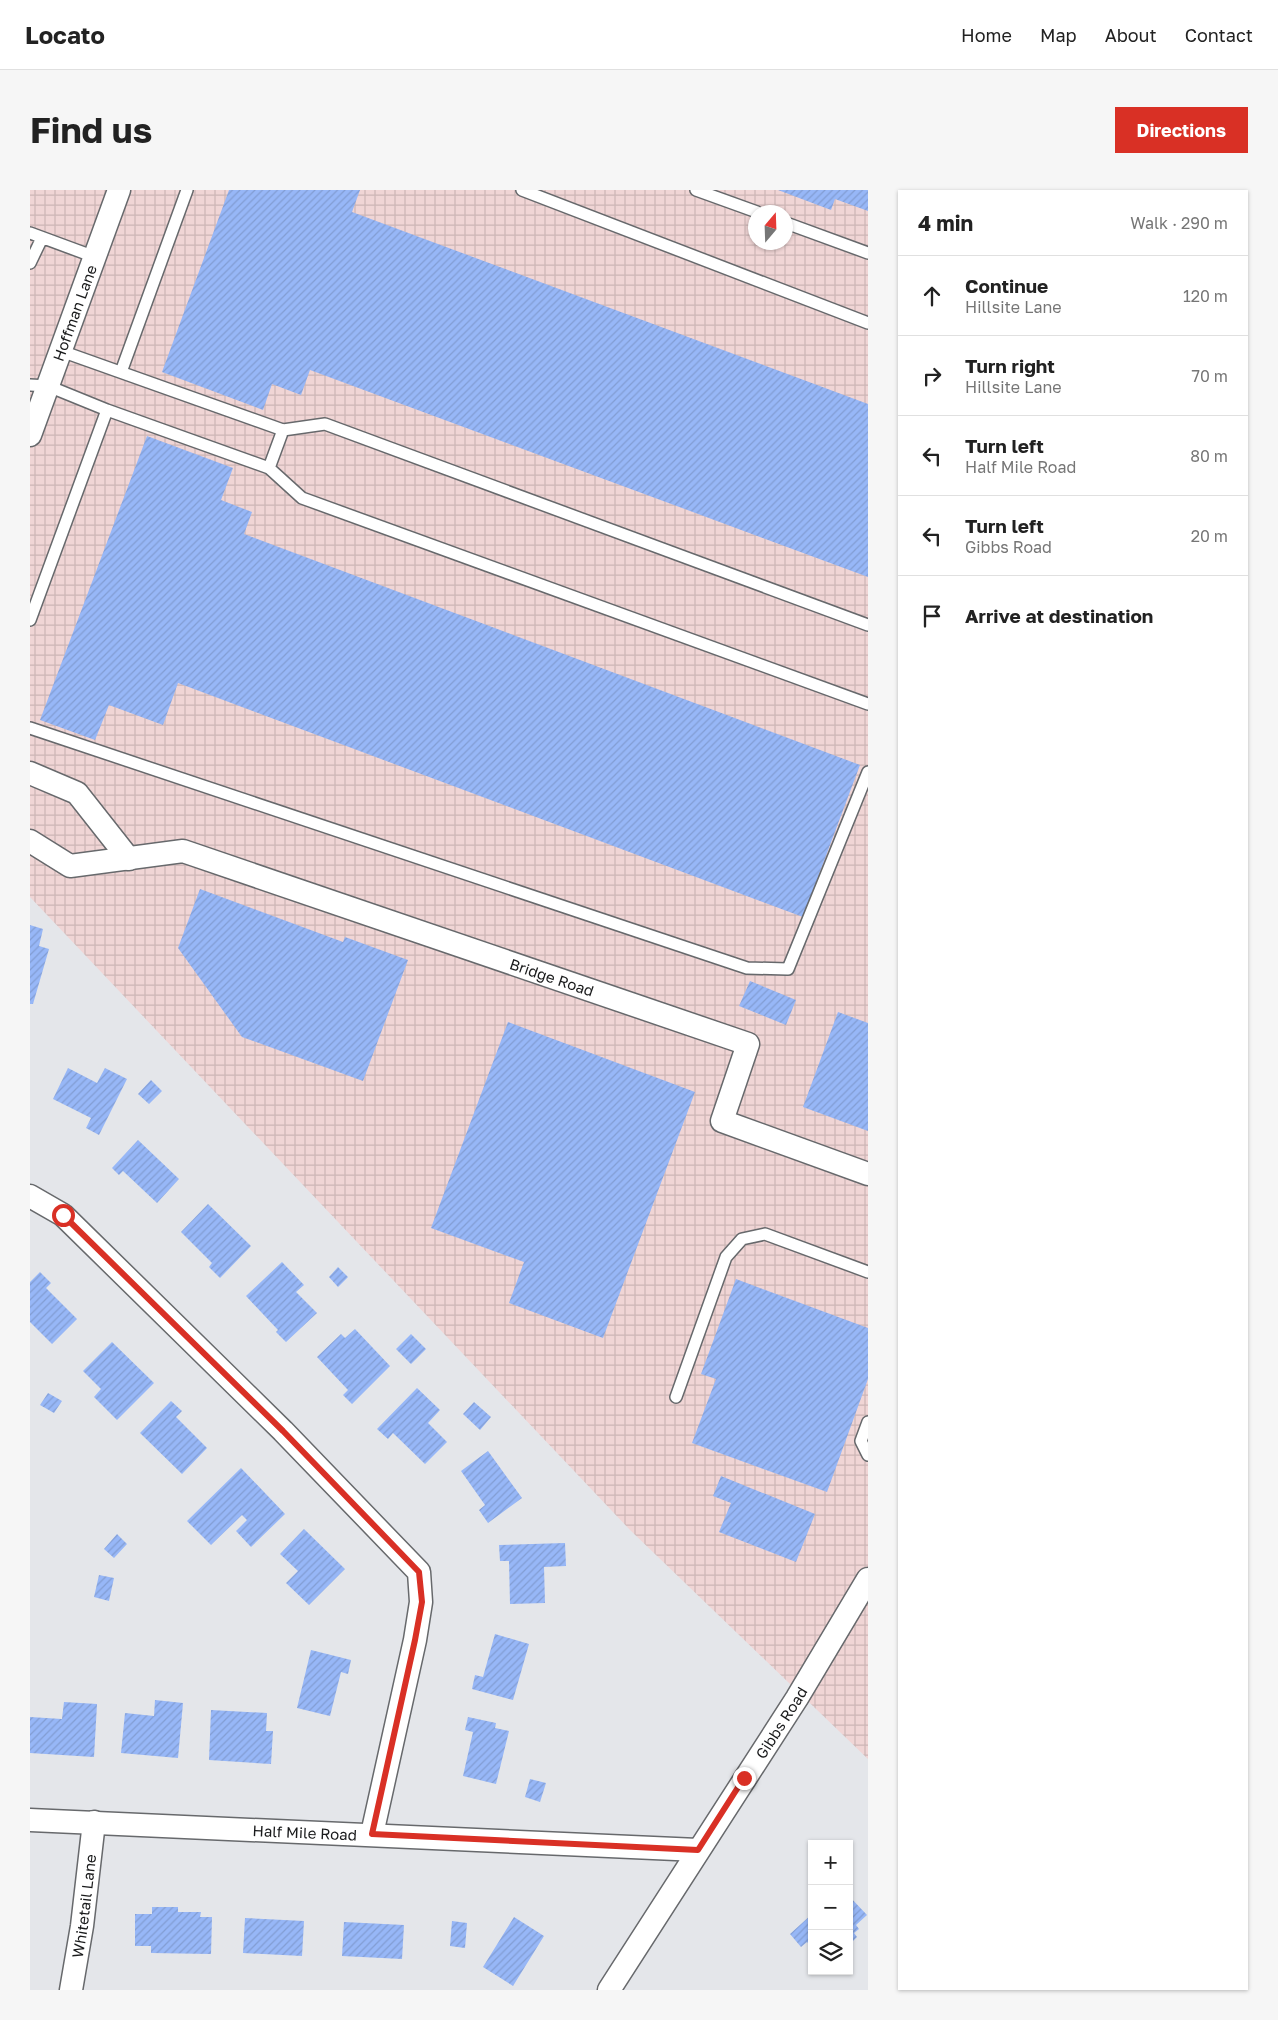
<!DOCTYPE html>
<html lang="en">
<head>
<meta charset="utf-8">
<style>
	:root { --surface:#fff; --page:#f6f6f6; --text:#222; --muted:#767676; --line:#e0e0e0; --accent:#d93025 }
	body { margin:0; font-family:"Golos Text",sans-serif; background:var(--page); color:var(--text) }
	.controls { position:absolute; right:15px; bottom:15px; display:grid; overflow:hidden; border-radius:0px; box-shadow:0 1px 4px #0004 }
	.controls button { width:45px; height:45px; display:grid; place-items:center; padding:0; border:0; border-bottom:1px solid var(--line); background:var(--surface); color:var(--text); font:25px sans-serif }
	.compass { position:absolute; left:718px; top:15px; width:45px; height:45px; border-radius:50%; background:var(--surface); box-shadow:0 1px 4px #0004; rotate:19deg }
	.stop { position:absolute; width:15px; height:15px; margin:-11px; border:4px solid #d93025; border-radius:50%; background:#fff }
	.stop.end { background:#d93025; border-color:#fff; box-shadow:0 1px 5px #0008 }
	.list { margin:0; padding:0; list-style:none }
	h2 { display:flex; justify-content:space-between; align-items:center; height:65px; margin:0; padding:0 20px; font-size:21px }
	h2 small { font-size:16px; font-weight:400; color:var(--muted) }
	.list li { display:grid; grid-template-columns:32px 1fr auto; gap:15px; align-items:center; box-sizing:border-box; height:80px; padding:0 20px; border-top:1px solid var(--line) }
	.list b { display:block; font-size:19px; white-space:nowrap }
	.list p { margin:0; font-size:16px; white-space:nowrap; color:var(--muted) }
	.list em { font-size:16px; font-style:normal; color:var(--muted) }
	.icon { flex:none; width:28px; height:28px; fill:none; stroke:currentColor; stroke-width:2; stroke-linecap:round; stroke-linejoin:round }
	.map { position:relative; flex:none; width:838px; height:1800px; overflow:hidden; border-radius:0px }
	header { display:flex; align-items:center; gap:30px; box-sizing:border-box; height:70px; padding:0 25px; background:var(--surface); border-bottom:1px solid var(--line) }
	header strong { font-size:24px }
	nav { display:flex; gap:28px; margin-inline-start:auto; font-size:18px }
	.intro { display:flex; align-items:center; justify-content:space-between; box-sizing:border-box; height:120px; padding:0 30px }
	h1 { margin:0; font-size:35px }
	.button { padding:12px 22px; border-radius:0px; background:var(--accent); color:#fff; font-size:18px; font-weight:700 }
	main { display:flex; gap:30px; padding:0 30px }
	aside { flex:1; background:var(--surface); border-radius:0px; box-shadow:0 1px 4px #0004 }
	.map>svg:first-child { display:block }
	.industrial { fill:url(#industrial-grid); fill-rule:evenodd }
	.building { fill:url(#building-hatch) }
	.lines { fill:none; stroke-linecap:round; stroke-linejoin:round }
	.service-casing { stroke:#67696c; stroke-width:14 }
	.minor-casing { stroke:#67696c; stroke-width:25 }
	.service { stroke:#fff; stroke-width:11 }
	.minor { stroke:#fff; stroke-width:22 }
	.route { stroke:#d93025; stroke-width:6 }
	.labels { text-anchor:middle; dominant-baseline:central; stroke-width:4; stroke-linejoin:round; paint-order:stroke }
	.street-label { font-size:15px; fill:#191a1b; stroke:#fff }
</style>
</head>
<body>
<header>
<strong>Locato</strong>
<nav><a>Home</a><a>Map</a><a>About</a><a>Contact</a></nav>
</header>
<div class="intro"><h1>Find us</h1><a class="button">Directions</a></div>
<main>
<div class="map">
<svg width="838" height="1800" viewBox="0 0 838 1800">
	<defs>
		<pattern id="industrial-grid" width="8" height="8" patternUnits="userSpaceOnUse" patternTransform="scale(1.25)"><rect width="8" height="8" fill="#f0d5d5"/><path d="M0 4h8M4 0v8" fill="none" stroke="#cdb6b6"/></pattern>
		<pattern id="building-hatch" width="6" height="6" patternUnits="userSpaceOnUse" patternTransform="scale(1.25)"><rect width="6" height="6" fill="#97b7f7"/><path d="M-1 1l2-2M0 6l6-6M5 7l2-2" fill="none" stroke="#829dd3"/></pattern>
	</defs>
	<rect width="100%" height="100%" fill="#e4e6ea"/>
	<!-- industrial -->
	<path class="industrial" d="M 0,0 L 838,0 L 838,1569 L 600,1340 L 0,707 ZM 726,22 L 756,22 L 756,52 L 726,52 Z"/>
	<!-- building -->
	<path class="building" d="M 199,0 L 330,0 L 322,22 L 838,214 L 838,387 L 280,180 L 271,205 L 242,194 L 233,220 L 132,182 Z
		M 748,0 L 838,0 L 838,21 L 805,9 L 801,20 Z
		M 117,246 L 203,278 L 191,310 L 222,322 L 214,344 L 830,575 L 773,727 L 148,493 L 133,535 L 79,515 L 65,550 L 10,530 Z
		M 170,699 L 313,752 L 315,747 L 378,770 L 333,891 L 212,847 L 148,758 Z
		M 0,735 L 13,739 L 9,756 L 19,759 L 3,814 L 0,814 Z
		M 720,791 L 766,810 L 756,835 L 709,816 Z
		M 808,822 L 838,833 L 838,941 L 773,917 Z
		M 478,832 L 665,902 L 573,1148 L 479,1113 L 494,1072 L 401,1038 Z
		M 38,878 L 67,893 L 75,878 L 97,889 L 69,945 L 56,938 L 61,928 L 23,909 Z
		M 121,890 L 132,901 L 119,914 L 108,904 Z
		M 108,950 L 149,989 L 127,1013 L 93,981 L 89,985 L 82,978 Z
		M 178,1014 L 221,1056 L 190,1088 L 179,1077 L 182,1073 L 151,1042 Z
		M 252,1072 L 274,1095 L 266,1102 L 287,1123 L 256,1152 L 246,1142 L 248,1140 L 216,1106 Z
		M 308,1077 L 318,1087 L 308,1097 L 299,1087 Z
		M 10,1082 L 21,1093 L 16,1098 L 47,1129 L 22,1154 L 0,1132 L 0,1092 Z
		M 706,1089 L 838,1138 L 838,1189 L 797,1302 L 662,1253 L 686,1189 L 671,1184 Z
		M 325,1139 L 360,1176 L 322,1214 L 313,1205 L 318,1200 L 287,1167 L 311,1144 L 315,1148 Z
		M 381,1144 L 396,1159 L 381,1174 L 366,1159 Z
		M 82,1152 L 124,1193 L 87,1230 L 64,1207 L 71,1199 L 53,1181 Z
		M 387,1198 L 410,1220 L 398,1233 L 417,1252 L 395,1274 L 363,1243 L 358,1249 L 347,1239 Z
		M 18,1203 L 32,1211 L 24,1223 L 10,1215 Z
		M 141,1211 L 152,1221 L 146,1227 L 177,1258 L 152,1284 L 110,1243 Z
		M 444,1212 L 461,1227 L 450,1240 L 433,1224 Z
		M 458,1261 L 492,1308 L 458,1333 L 449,1320 L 455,1315 L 431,1281 Z
		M 211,1278 L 255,1324 L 221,1357 L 206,1341 L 217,1330 L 212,1325 L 181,1355 L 157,1331 Z
		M 691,1286 L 785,1324 L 766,1372 L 689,1342 L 701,1313 L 683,1306 Z
		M 274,1339 L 315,1379 L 279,1415 L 256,1393 L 268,1381 L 250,1364 Z
		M 87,1344 L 97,1354 L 84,1368 L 74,1359 Z
		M 535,1353 L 536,1376 L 514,1377 L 515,1413 L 480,1414 L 479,1371 L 470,1371 L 469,1355 Z
		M 69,1385 L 84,1388 L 79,1411 L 64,1407 Z
		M 465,1444 L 499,1454 L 483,1510 L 442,1499 L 445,1485 L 453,1487 Z
		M 281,1460 L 321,1470 L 318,1484 L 311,1482 L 300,1526 L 267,1518 Z
		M 125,1510 L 153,1513 L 148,1568 L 91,1563 L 95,1523 L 124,1526 Z
		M 34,1512 L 67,1514 L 64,1567 L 0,1563 L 0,1527 L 32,1529 Z
		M 181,1520 L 237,1523 L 236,1541 L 243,1541 L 241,1574 L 179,1570 Z
		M 438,1527 L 466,1533 L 465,1538 L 479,1541 L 466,1594 L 433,1586 L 443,1542 L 435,1540 Z
		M 500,1589 L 516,1593 L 510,1612 L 495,1607 Z
		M 819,1706 L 837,1725 L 826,1735 L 829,1739 L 824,1743 L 827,1747 L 819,1755 Z
		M 122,1717 L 148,1717 L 148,1722 L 171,1722 L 170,1727 L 182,1727 L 181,1764 L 121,1763 L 121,1756 L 105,1756 L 105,1724 L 122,1724 Z
		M 782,1724 L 782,1757 L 777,1752 L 771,1757 L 760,1744 Z
		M 484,1727 L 514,1746 L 483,1796 L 453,1777 Z
		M 215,1728 L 274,1731 L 272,1766 L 213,1763 Z
		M 422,1731 L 437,1733 L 435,1758 L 420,1756 Z
		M 314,1732 L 374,1735 L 372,1769 L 312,1766 Z"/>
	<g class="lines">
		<!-- service casing -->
		<g class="service-casing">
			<path id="service" d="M 492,0 L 838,133
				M 666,0 L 727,22
				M 756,33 L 838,63
				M 0,43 L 65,67
				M 0,73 L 12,48
				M 31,161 L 253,240 L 295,234 L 838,435
				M 91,182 L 157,0
				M 0,195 L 18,196 L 77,220 L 239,278 L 272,308 L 838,514
				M 239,278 L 253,240
				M 0,430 L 77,220
				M 0,538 L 717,778 L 758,779 L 838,582
				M 646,1207 L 696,1067 L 712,1049 L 735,1044 L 838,1082
				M 838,1232 L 831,1251 L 838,1265"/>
		</g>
		<!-- minor casing -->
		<g class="minor-casing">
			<g id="minor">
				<path id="s1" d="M 0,245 L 89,0"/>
				<path d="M 0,583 L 47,603 L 99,669"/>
				<path id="s2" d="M 0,651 L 40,676 L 153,661 L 718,854 L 692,931 L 838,984"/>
				<path d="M 0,1006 L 33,1025 L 253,1241 L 389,1382 L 391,1412 L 385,1450 L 342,1644"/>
				<path id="s3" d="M 0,1630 L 668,1660"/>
				<path id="s4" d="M 41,1800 L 52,1736 L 64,1632"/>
				<path id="s5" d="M 579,1800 L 767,1508 L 838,1389"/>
			</g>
		</g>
		<!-- service -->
		<use href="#service" class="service"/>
		<!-- minor -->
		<use href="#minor" class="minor"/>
	</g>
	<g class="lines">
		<!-- route -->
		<path class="route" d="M 33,1025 L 253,1241 L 389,1382 L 392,1412 L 385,1450 L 342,1644 L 668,1660 L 714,1588"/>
	</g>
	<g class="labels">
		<!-- street labels -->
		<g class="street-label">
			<text stroke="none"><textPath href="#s1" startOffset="130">Hoffman Lane</textPath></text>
			<text stroke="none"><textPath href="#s2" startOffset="551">Bridge Road</textPath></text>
			<text stroke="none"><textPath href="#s5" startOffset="318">Gibbs Road</textPath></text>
			<text stroke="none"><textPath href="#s3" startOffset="275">Half Mile Road</textPath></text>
			<text stroke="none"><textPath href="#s4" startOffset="85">Whitetail Lane</textPath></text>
		</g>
	</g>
</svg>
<div class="controls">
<button>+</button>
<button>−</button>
<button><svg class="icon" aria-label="layers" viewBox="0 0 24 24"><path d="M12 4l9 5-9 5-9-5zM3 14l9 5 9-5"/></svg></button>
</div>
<svg class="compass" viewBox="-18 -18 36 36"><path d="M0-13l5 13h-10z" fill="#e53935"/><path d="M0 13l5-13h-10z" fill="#767676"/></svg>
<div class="stop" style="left:33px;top:1025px"></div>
<div class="stop end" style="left:714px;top:1588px"></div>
</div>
<aside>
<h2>4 min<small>Walk · 290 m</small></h2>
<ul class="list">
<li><svg class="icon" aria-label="ahead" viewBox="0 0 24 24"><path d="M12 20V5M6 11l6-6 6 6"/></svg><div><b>Continue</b><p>Hillsite Lane</p></div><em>120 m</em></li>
<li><svg class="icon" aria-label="right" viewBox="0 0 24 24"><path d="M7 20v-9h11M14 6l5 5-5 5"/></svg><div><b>Turn right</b><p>Hillsite Lane</p></div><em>70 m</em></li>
<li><svg class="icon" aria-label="left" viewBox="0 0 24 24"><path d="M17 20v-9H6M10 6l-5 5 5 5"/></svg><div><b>Turn left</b><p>Half Mile Road</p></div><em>80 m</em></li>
<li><svg class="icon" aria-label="left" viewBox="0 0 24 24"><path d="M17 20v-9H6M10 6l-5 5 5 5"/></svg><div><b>Turn left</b><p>Gibbs Road</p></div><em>20 m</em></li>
<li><svg class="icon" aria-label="arrive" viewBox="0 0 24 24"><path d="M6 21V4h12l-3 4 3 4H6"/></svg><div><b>Arrive at destination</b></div></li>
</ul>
</aside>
</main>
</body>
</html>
